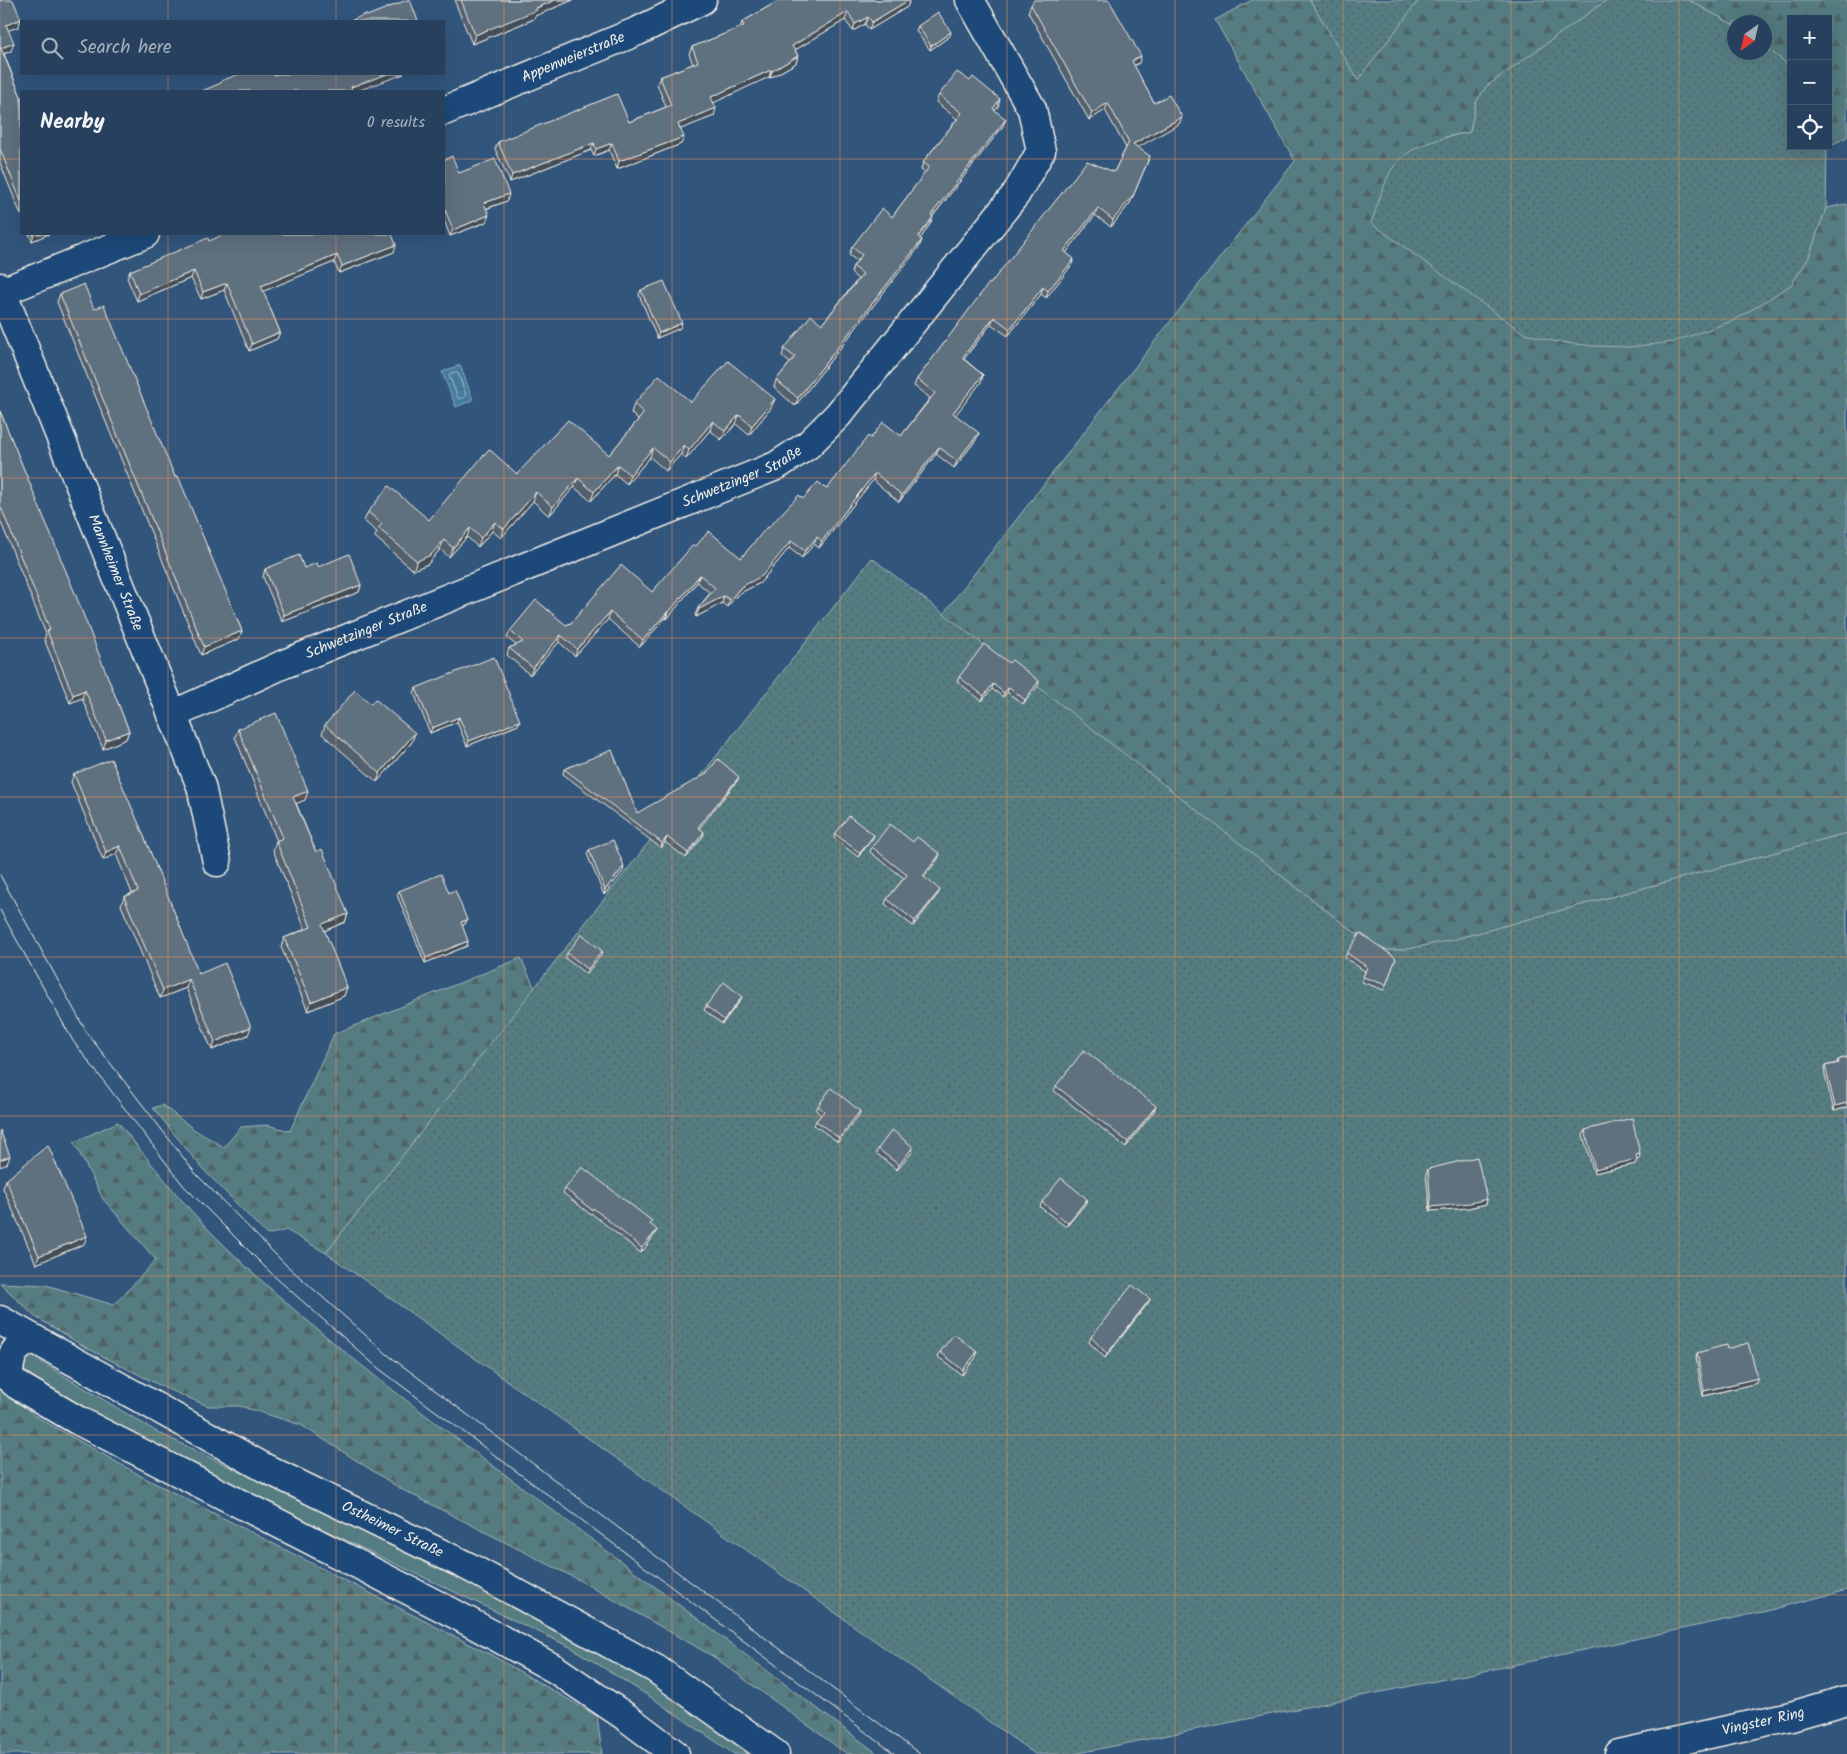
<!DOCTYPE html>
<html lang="en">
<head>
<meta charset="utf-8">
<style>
	:root { --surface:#26405d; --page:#2e4763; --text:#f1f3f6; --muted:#a4afbc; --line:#425972 }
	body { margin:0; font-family:Kalam,sans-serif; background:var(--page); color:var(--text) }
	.controls { position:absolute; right:15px; top:15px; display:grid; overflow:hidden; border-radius:0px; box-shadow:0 5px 20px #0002 }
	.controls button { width:45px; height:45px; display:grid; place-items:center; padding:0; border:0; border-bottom:1px solid var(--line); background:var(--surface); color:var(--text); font:25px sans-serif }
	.compass { position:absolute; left:1727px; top:15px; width:45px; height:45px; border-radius:50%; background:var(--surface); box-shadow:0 5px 20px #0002; rotate:214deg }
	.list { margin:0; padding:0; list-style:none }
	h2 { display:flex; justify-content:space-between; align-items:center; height:65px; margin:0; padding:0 20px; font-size:21px }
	h2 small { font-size:16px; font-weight:400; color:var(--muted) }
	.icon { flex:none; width:28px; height:28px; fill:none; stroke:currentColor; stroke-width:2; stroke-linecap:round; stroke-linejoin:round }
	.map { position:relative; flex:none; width:1847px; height:1754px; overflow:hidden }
	.search { position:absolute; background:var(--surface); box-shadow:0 5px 20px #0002; left:20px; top:20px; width:425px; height:55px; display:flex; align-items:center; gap:12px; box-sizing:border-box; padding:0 18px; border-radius:0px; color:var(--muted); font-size:19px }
	.panel { position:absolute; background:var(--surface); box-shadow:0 5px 20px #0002; left:20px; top:90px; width:425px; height:145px; border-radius:0px }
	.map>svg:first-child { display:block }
	.grass { fill:#547b81; stroke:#a4b6b4 }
	.forest { fill:url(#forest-firs); stroke:#a4b6b4 }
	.park { fill:url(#park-dots); stroke:#a4b6b4 }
	.water { fill:url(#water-ripples); stroke:#8aabbc }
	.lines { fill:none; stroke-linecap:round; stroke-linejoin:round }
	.shore { stroke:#aec2ca; stroke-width:1 }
	.street-casing { stroke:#f4f1e8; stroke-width:31 }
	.secondary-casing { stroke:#f4f1e8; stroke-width:31 }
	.street { stroke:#1f4a7a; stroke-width:28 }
	.secondary { stroke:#1f4a7a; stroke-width:28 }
	.tram { stroke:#f4f1e8; stroke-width:1 }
	.wall { fill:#52606d; stroke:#f4f1e8 }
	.shaded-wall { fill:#424e59; stroke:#f4f1e8 }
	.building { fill:#5f707f; stroke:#f4f1e8 }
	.grid { fill:none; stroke:#ec8e59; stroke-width:1; stroke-opacity:0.55 }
	.labels { text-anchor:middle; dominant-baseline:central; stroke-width:4.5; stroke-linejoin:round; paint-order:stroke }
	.street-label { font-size:15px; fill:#f4f1e8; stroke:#1f4a7a }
</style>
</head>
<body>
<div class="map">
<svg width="1847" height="1754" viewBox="0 0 1847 1754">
	<defs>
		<pattern id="forest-firs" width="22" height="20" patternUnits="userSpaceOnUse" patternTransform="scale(1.25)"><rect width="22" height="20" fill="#547b81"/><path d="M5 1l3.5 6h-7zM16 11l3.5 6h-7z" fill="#4f6466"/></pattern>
		<pattern id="park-dots" width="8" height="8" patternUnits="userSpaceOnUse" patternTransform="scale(1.25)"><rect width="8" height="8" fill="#547b81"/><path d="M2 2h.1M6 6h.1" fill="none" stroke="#4f6466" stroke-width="1.8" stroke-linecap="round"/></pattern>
		<pattern id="water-ripples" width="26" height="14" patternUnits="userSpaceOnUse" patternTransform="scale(1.25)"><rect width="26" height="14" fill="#447c9e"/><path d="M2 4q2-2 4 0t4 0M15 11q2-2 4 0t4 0" fill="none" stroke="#466576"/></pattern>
	</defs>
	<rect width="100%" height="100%" fill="#32557c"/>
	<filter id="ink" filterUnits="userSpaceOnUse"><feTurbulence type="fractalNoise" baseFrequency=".02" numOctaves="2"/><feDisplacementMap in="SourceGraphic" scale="10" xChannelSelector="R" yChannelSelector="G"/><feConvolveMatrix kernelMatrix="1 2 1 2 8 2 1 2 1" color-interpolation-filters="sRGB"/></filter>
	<g filter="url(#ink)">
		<!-- grass -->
		<path class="grass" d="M 28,1354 L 157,1432 L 515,1604 L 647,1677 L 752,1754 L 734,1754 L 655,1700 L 572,1648 L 161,1452 L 79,1408 L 19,1367 Z"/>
		<!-- forest -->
		<path class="forest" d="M 1252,0 L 1310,0 L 1358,79 L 1419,0 L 1607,0 L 1487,86 L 1476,102 L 1470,132 L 1445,137 L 1808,259 L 1826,208 L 1847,204 L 1847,833 L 1452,940 L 1403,950 L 1382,950 L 1354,932 L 943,614 L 1295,161 L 1215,20 Z
			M 1688,0 L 1847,0 L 1847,137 L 1827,147 L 1828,146 L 1828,19 L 1791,19 L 1791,68 L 1765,46 L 1764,22 L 1734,22 L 1734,25 Z
			M 521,958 L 535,989 L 326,1253 L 286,1230 L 267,1235 L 202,1168 L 153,1108 L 162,1105 L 195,1130 L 224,1147 L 241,1127 L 267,1125 L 290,1131 L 334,1034 Z
			M 118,1122 C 154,1167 188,1211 229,1250 C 321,1339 425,1415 527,1491 C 644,1579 761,1666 878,1754 L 847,1754 L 714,1657 L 579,1580 L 401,1489 L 301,1425 L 240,1406 L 208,1406 L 165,1388 L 85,1347 L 34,1316 L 0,1283 L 46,1285 L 114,1305 L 156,1260 L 103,1199 L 74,1142 Z
			M 0,1387 L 35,1416 L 143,1477 L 493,1656 L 597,1716 L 602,1754 L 0,1754 Z"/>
		<!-- park -->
		<path class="park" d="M 1310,0 L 1419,0 L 1358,80 Z
			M 1607,0 L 1688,0 L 1734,25 L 1734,52 L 1764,52 L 1765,46 L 1791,68 L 1791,146 L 1827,147 L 1826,208 L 1808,259 L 1791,285 L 1735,320 L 1673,342 L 1630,347 L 1592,346 L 1552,341 L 1522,332 L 1371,223 C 1377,207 1384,182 1392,169 C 1408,144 1443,138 1470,132 L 1476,102 L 1487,86 Z
			M 872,558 L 1354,932 L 1382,950 L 1403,950 L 1452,940 L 1847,833 L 1847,1590 L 1762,1612 L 1480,1672 L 1074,1754 L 1035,1754 L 326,1253 Z"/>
		<!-- water -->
		<path class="water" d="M 460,365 L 473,400 L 456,407 L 442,372 Z"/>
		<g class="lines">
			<!-- shore -->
			<path class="shore" d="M 455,372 L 458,373 L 466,395 L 465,397 L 460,399 L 458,398 L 449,376 L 450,374 Z"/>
			<!-- street casing -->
			<g class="street-casing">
				<g id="street">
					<path id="s1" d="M 444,111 L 638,31 L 702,0"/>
					<path id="s2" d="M 0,287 L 201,786 L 217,862"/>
					<path d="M 2,292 L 145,234"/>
					<path id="s3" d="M 172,715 L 284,664 L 776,466 L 808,445 L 838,415 L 1016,194 L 1041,151 L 1032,109 L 970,0"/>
				</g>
			</g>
			<!-- secondary casing -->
			<g class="secondary-casing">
				<g id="secondary">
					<path id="s4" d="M 0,1320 L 265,1468 L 467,1566 L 656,1669 L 775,1754"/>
					<path d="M 0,1370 L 17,1385 L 77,1420 L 453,1613 L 555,1669 L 626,1717 L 675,1754"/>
					<path d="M 9,1378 C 9,1357 13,1346 34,1339"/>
					<path id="s5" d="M 1619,1754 L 1791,1716 L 1847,1700"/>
				</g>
			</g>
			<!-- street -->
			<use href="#street" class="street"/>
			<!-- secondary -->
			<use href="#secondary" class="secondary"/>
			<!-- tram -->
			<path class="tram" d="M 0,875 L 87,1033 L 196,1174 L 285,1264 L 388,1355 L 920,1754
				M 0,910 L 73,1041 L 183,1185 L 274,1276 L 378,1368 L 895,1754"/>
		</g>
		<!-- wall -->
		<path class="wall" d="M 0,0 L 21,19 L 18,27 L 8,30 L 11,51 L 4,54 L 21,97 L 21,215 L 0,163 Z
			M 456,0 L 573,0 L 535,16 L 534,19 L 472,44 L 455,2 Z
			M 780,0 L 910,0 L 907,7 L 869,30 L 865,24 L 853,31 L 845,20 L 795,50 L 798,56 L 796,63 L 770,78 L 769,77 L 713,102 L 714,116 L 680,129 L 681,144 L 617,169 L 609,150 L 594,156 L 591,150 L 510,182 L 495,149 L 498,142 L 629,122 L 666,107 L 657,84 L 660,77 L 693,64 L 689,54 L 692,47 L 740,28 L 742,22 Z
			M 1031,5 L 1139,63 L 1134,66 L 1154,103 L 1179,124 L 1137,147 L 1147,163 L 1130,203 L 1111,227 L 1095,215 L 1066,253 L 1074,259 L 1071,266 L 1046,298 L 1041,294 L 1008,336 L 991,324 L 964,359 L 983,375 L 981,382 L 955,415 L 976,440 L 954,468 L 936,454 L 899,502 L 873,480 L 819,548 L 814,544 L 802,558 L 789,548 L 760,583 L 738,594 L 727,607 L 722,603 L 696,617 L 695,615 L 698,608 L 710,593 L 697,582 L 667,619 L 665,618 L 640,647 L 608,619 L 575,656 L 559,642 L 530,675 L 507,655 L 509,648 L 516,645 L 507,638 L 510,631 L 566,625 L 652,592 L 696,546 L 741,558 L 768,528 L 803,499 L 827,489 L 871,438 L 901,436 L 930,398 L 914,386 L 917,379 L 990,284 L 1114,172 L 1126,148 L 1105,110 L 1089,120 L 1028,12 Z
			M 918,26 L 950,36 L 930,50 L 916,31 Z
			M 939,95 L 998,107 L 995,110 L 1003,126 L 933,216 L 930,224 L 920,239 L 922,240 L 919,247 L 795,406 L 774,387 L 776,380 L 790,363 L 782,356 L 784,349 L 822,324 L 858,279 L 851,273 L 853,266 L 857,261 L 849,255 L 852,247 L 892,217 L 925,173 L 921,170 L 923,162 L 957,119 L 936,102 Z
			M 444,160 L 459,173 L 507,201 L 486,209 L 486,222 L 450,236 L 444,220 Z
			M 29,234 L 49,234 L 32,241 Z
			M 209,241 L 396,245 L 394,252 L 339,273 L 334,262 L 263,291 L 280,332 L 277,339 L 249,351 L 224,290 L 201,299 L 191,278 L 137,301 L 127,278 L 130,271 Z
			M 641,290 L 680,328 L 657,338 L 639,295 Z
			M 60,294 L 94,309 L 175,477 L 242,631 L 239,639 L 201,655 L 57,302 Z
			M 691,402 L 771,408 L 749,435 L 736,424 L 721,440 L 710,430 L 686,459 L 681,454 L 666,471 L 650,457 L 627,484 L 615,474 L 591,501 L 574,487 L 549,516 L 533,501 L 501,538 L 492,531 L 478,547 L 467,537 L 449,557 L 440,549 L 428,564 L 413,570 L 375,537 L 377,532 L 364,521 L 368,512 L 429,520 L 517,474 L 609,455 L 638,420 L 631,413 L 634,404 Z
			M 0,411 L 129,731 L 126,739 L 103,749 L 82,698 L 70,703 L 44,639 L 46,634 L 0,520 Z
			M 318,567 L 361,585 L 359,592 L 282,622 L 263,577 L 265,569 Z
			M 959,677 L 1038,686 L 1023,704 L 1007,692 L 1003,697 L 992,689 L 982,701 L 957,681 Z
			M 416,688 L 518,725 L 467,746 L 457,722 L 430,733 L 414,693 Z
			M 325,725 L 412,742 L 377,782 L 322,734 Z
			M 238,729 L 305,800 L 296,803 L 316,852 L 348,914 L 345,922 L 324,931 L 347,987 L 344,996 L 308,1011 L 281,947 L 284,938 L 305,929 L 273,850 L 276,841 L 277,841 L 235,737 Z
			M 564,769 L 637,813 L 739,777 L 737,781 L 699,828 L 704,832 L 703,836 L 686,858 L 665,842 L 661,848 L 563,774 Z
			M 74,774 L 199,974 L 248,1035 L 212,1050 L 186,988 L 160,998 L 121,905 L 124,897 L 132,893 L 116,854 L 103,860 L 71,782 Z
			M 835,834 L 874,835 L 872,839 L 858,857 L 834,838 Z
			M 913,842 L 938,859 L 924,877 L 938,894 L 913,926 L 885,904 L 887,899 L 904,878 L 870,852 L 872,847 Z
			M 589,850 L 624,866 L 623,871 L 604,895 L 587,854 Z
			M 399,891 L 449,893 L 467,920 L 465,924 L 462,926 L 467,946 L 425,963 L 397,895 Z
			M 602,951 L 601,955 L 586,974 L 565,958 L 567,953 Z
			M 1347,953 L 1396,958 L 1384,990 L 1362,982 L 1365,971 L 1345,958 Z
			M 740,1001 L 722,1024 L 704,1010 L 706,1006 Z
			M 1847,1057 L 1847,1107 L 1834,1111 L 1824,1071 L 1825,1066 L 1837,1063 L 1838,1060 Z
			M 1056,1086 L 1154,1111 L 1126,1147 L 1054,1091 Z
			M 818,1106 L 859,1115 L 838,1142 L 814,1125 L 816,1121 L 821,1115 L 816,1110 Z
			M 1585,1130 L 1639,1159 L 1637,1159 L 1635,1164 L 1594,1173 L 1583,1135 Z
			M 878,1149 L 912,1152 L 897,1170 L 876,1153 Z
			M 1428,1169 L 1487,1199 L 1486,1204 L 1468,1208 L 1430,1211 L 1426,1174 Z
			M 6,1180 L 84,1244 L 36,1264 L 3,1188 Z
			M 565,1189 L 651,1225 L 655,1234 L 641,1253 L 591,1213 L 590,1214 L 563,1193 Z
			M 1087,1199 L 1085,1204 L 1066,1227 L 1040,1207 L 1042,1202 Z
			M 1150,1299 L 1148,1303 L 1105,1358 L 1089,1342 L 1091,1337 Z
			M 940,1352 L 977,1352 L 976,1357 L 962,1375 L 938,1357 Z
			M 1697,1353 L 1758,1378 L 1757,1383 L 1703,1396 L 1696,1358 Z"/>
		<!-- shaded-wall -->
		<path class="shaded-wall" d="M 555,0 L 573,0 L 535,16 L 534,19 L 472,44 L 475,35 Z
			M 909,0 L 910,0 L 907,7 L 869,30 L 872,22 Z
			M 848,12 L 845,20 L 790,53 L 792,46 Z
			M 868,17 L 865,24 L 853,31 L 855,24 Z
			M 21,19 L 18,27 L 3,32 L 6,25 Z
			M 951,32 L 950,36 L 930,50 L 931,46 Z
			M 14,43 L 11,51 L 0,55 L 1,48 Z
			M 798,56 L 796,63 L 770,78 L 772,71 Z
			M 1141,56 L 1139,63 L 1129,68 L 1132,61 Z
			M 771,70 L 769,77 L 709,105 L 711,97 Z
			M 387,74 L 404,74 L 357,91 L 349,91 L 351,87 Z
			M 1000,99 L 998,107 L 990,116 L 993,109 Z
			M 1108,103 L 1105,110 L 1089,120 L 1092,113 Z
			M 716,108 L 714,116 L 676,131 L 678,124 Z
			M 1182,117 L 1179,124 L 1130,152 L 1133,144 Z
			M 1006,119 L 1003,126 L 928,222 L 931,215 Z
			M 684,137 L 681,144 L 617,169 L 619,161 Z
			M 594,143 L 591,150 L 510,182 L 512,175 Z
			M 612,143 L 609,150 L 594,156 L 596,149 Z
			M 1150,156 L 1130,203 L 1111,227 L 1113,220 Z
			M 509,194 L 507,201 L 482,210 L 484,203 Z
			M 1098,208 L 1095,215 L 1062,258 L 1064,251 Z
			M 489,215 L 486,222 L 450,236 L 453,230 Z
			M 933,217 L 930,224 L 916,245 L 918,237 Z
			M 34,234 L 49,234 L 32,241 Z
			M 922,240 L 919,247 L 795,406 L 798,398 Z
			M 396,245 L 394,252 L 339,273 L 342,266 Z
			M 337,255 L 334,262 L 259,293 L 261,286 Z
			M 1074,259 L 1071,266 L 1046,298 L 1048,291 Z
			M 194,271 L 191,278 L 137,301 L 139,294 Z
			M 227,283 L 224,290 L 201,299 L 203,292 Z
			M 1043,287 L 1041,294 L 1008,336 L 1010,329 Z
			M 994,317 L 991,324 L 959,365 L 962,358 Z
			M 682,323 L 680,328 L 657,338 L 659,333 Z
			M 280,332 L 277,339 L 249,351 L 252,344 Z
			M 983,375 L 981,382 L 951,421 L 953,413 Z
			M 775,399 L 771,408 L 749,435 L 752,426 Z
			M 739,415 L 736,424 L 721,440 L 725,431 Z
			M 713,421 L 710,430 L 686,459 L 689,450 Z
			M 979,433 L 976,440 L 954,468 L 957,461 Z
			M 684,445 L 681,454 L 666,471 L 670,462 Z
			M 939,447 L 936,454 L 899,502 L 902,495 Z
			M 653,448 L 650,457 L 627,484 L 630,475 Z
			M 618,465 L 615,474 L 591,501 L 594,492 Z
			M 875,473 L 873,480 L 819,548 L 822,541 Z
			M 578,478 L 574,487 L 549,516 L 553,507 Z
			M 536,492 L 533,501 L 501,538 L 504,529 Z
			M 495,522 L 492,531 L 478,547 L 481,538 Z
			M 470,528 L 467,537 L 449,557 L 453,548 Z
			M 817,537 L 814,544 L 802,558 L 805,551 Z
			M 444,540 L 440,549 L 428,564 L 413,570 L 417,561 Z
			M 791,541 L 789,548 L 760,583 L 738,594 L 727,607 L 730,600 L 741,587 Z
			M 700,575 L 697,582 L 667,619 L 669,612 Z
			M 361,585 L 359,592 L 282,622 L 284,615 Z
			M 724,596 L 722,603 L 696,617 L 699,609 Z
			M 668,611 L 665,618 L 640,647 L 643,640 Z
			M 610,612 L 608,619 L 575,656 L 577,649 Z
			M 242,631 L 239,639 L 201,655 L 204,647 Z
			M 561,635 L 559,642 L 530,675 L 533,668 Z
			M 1039,681 L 1038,686 L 1023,704 L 1025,700 Z
			M 993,684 L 992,689 L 982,701 L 984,696 Z
			M 1009,687 L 1007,692 L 1003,697 L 1004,693 Z
			M 85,690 L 82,698 L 70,703 L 73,695 Z
			M 459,717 L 457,722 L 430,733 L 432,728 Z
			M 520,721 L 518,725 L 467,746 L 469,741 Z
			M 129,731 L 126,739 L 103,749 L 106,740 Z
			M 415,733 L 412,742 L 377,782 L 380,773 Z
			M 739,777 L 737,781 L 697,831 L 698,827 Z
			M 308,791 L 305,800 L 290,806 L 293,797 Z
			M 704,832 L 703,836 L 686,858 L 688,853 Z
			M 874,835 L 872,839 L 858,857 L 860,853 Z
			M 667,837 L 665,842 L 661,848 L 662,843 Z
			M 120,846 L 116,854 L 103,860 L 106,852 Z
			M 940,854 L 938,859 L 921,881 L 923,876 Z
			M 624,866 L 623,871 L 604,895 L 605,890 Z
			M 940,890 L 938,894 L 913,926 L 915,921 Z
			M 348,914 L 345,922 L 319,933 L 322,924 Z
			M 467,920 L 465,924 L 459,927 L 461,922 Z
			M 468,941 L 467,946 L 425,963 L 426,958 Z
			M 602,951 L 601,955 L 586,974 L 588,969 Z
			M 189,979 L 186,988 L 160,998 L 163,990 Z
			M 347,987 L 344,996 L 308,1011 L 311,1002 Z
			M 742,997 L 740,1001 L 722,1024 L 724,1020 Z
			M 251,1027 L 248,1035 L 212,1050 L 215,1042 Z
			M 1847,1103 L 1847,1107 L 1834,1111 L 1835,1106 Z
			M 1156,1106 L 1154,1111 L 1126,1147 L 1128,1142 Z
			M 860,1111 L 859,1115 L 838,1142 L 839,1138 Z
			M 913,1147 L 912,1152 L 897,1170 L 899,1165 Z
			M 1640,1154 L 1639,1159 L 1637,1159 L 1635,1164 L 1594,1173 L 1595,1169 L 1636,1155 Z
			M 10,1156 L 7,1164 L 0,1167 L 0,1160 Z
			M 1087,1199 L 1085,1204 L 1066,1227 L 1068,1223 Z
			M 1487,1199 L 1486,1204 L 1468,1208 L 1430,1211 L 1431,1207 Z
			M 657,1230 L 655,1234 L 641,1253 L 642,1248 Z
			M 87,1236 L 84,1244 L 36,1264 L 39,1256 Z
			M 1150,1299 L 1148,1303 L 1105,1358 L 1107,1354 Z
			M 977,1352 L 976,1357 L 962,1375 L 963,1370 Z
			M 1758,1378 L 1757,1383 L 1703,1396 L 1704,1391 Z"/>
		<!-- building -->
		<path class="building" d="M 0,0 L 13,0 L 21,19 L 6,25 L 14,43 L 1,48 L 21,97 L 21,201 L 0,149 Z
			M 407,0 L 410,0 L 418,21 L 350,21 L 366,14 L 367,16 Z
			M 461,0 L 555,0 L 536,8 L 537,10 L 475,35 Z
			M 780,0 L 909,0 L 872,22 L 868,17 L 855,24 L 848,12 L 792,46 L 798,56 L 772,71 L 771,70 L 711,97 L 716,108 L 678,124 L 684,137 L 619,161 L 612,143 L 596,149 L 594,143 L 512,175 L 498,142 L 617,94 L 629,122 L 671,105 L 660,77 L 698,62 L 692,47 L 744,26 L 742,22 Z
			M 1034,0 L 1109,0 L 1141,56 L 1132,61 L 1154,103 L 1169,95 L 1182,117 L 1133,144 L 1150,156 L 1133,196 L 1113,220 L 1098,208 L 1064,251 L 1074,259 L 1048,291 L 1043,287 L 1010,329 L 994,317 L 962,358 L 983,375 L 953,413 L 979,433 L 957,461 L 939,447 L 902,495 L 875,473 L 822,541 L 817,537 L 805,551 L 791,541 L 762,576 L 741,587 L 730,600 L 724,596 L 699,609 L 698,608 L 715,588 L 700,575 L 669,612 L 668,611 L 643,640 L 610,612 L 577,649 L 561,635 L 533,668 L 509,648 L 523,642 L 510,631 L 536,600 L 566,625 L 571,623 L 621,565 L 652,592 L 693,545 L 696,546 L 709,531 L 741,558 L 767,527 L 768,528 L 799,495 L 803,499 L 818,482 L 827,489 L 868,436 L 871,438 L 883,422 L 901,436 L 935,393 L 917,379 L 989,283 L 990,284 L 1087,161 L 1114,172 L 1129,142 L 1108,103 L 1092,113 L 1031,5 Z
			M 938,12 L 951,32 L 931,46 L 918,26 Z
			M 957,72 L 970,81 L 973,77 L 1000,99 L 993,109 L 1006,119 L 931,215 L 933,217 L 918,237 L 922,240 L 798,398 L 776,380 L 795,357 L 784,349 L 811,315 L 822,324 L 863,274 L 853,266 L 862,255 L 852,247 L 882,208 L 892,217 L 929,167 L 923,162 L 962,113 L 939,95 Z
			M 239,74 L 274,74 L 274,75 L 278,74 L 387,74 L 351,87 L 352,91 L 202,91 L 221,83 L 221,81 Z
			M 452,156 L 459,173 L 495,159 L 509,194 L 484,203 L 489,215 L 453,230 L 444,207 L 444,160 Z
			M 225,234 L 392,234 L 396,245 L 342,266 L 337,255 L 261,286 L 280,332 L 252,344 L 227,283 L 203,292 L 194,271 L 139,294 L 130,271 L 208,238 L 209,241 Z
			M 664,281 L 682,323 L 659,333 L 641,290 Z
			M 84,284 L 94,309 L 104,305 L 175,477 L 178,476 L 242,631 L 204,647 L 60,294 Z
			M 728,361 L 775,399 L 752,426 L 739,415 L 725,431 L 713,421 L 689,450 L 684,445 L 670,462 L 653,448 L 630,475 L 618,465 L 594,492 L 578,478 L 553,507 L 536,492 L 504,529 L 495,522 L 481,538 L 470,528 L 453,548 L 444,540 L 431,555 L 417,561 L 378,528 L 382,524 L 368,512 L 389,486 L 429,520 L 489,449 L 517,474 L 568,420 L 609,455 L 644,413 L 634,404 L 659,375 L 691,402 Z
			M 0,411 L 74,591 L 129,731 L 106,740 L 85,690 L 73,695 L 47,631 L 50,630 L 0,505 Z
			M 349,554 L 361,585 L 284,615 L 265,569 L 299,555 L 304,568 L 317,563 L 318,567 Z
			M 984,644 L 1009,663 L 1012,660 L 1039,681 L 1025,700 L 1009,687 L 1004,693 L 993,684 L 984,696 L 959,677 Z
			M 494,657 L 520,721 L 469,741 L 459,717 L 432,728 L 416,688 Z
			M 355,690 L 371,704 L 375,699 L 415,733 L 380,773 L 325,725 Z
			M 276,713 L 308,791 L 293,797 L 316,852 L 322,849 L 348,914 L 322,924 L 347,987 L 311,1002 L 284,938 L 311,927 L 276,841 L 283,838 L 238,729 Z
			M 612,750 L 637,813 L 706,774 L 718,759 L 739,777 L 698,827 L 704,832 L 688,853 L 667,837 L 662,843 L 564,769 Z
			M 111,759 L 144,836 L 199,974 L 225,963 L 251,1027 L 215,1042 L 189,979 L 163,990 L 124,897 L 138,891 L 120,846 L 106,852 L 74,774 Z
			M 849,816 L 874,835 L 860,853 L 835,834 Z
			M 890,824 L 913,842 L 917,837 L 940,854 L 923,876 L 940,890 L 915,921 L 887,899 L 907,875 L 872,847 Z
			M 613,840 L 624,866 L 605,890 L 589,850 Z
			M 441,874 L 449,893 L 455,890 L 467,920 L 461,922 L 468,941 L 426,958 L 399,891 Z
			M 1360,933 L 1396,958 L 1386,985 L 1363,977 L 1367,967 L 1347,953 Z
			M 582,934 L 602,951 L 588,969 L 567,953 Z
			M 724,982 L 742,997 L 724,1020 L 706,1006 Z
			M 1084,1050 L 1156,1106 L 1128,1142 L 1056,1086 Z
			M 1847,1057 L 1847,1103 L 1835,1106 L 1825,1066 L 1839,1063 L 1838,1060 Z
			M 831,1088 L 860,1111 L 839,1138 L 816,1121 L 824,1111 L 818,1106 Z
			M 1632,1118 L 1640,1154 L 1636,1155 L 1637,1159 L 1595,1169 L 1585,1130 Z
			M 0,1130 L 10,1156 L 0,1160 Z
			M 892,1130 L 913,1147 L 899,1165 L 878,1149 Z
			M 48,1145 L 87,1236 L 39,1256 L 6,1180 Z
			M 1477,1157 L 1487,1199 L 1470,1203 L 1431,1207 L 1428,1169 Z
			M 582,1167 L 652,1221 L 650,1224 L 657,1230 L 642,1248 L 593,1208 L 592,1210 L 565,1189 Z
			M 1061,1178 L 1087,1199 L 1068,1223 L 1042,1202 Z
			M 1132,1285 L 1150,1299 L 1107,1354 L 1091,1337 Z
			M 954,1334 L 977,1352 L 963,1370 L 940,1352 Z
			M 1748,1343 L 1758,1378 L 1704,1391 L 1697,1353 L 1726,1345 L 1727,1349 Z"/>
	</g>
	<!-- grid -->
	<path class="grid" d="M 168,0 L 168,21M 336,0 L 336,21M 504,0 L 504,1754M 672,0 L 672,1754M 840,0 L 840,1754M 1007,0 L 1007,1754M 1175,0 L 1175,1754M 1343,0 L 1343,1754M 1511,0 L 1511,1754M 1679,0 L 1679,1754M 168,74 L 168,91M 336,74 L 336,91M 0,159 L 21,159M 444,159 L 1847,159M 168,234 L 168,1754M 336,234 L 336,1754M 0,319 L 1847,319M 0,478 L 1847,478M 0,638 L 1847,638M 0,797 L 1847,797M 0,957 L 1847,957M 0,1116 L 1847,1116M 0,1276 L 1847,1276M 0,1435 L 1847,1435M 0,1595 L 1847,1595"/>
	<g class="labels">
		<!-- street labels -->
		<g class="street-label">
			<text stroke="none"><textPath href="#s1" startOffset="140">Appenweierstraße</textPath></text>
			<text stroke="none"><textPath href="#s3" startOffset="618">Schwetzinger Straße</textPath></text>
			<text stroke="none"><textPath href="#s2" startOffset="308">Mannheimer Straße</textPath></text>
			<text stroke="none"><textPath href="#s3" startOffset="212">Schwetzinger Straße</textPath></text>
			<text stroke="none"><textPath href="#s4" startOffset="445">Ostheimer Straße</textPath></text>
			<text stroke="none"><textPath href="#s5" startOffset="148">Vingster Ring</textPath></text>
		</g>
	</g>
</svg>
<div class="controls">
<button>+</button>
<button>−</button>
<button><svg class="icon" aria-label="locate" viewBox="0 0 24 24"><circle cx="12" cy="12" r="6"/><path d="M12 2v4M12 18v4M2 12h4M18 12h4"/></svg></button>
</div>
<svg class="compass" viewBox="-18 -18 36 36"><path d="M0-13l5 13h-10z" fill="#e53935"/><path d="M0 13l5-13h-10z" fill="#a4afbc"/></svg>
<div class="search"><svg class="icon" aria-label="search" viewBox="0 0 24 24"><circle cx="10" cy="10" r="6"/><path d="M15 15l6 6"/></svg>Search here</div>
<section class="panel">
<h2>Nearby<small>0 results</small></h2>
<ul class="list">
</ul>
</section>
</div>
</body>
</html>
